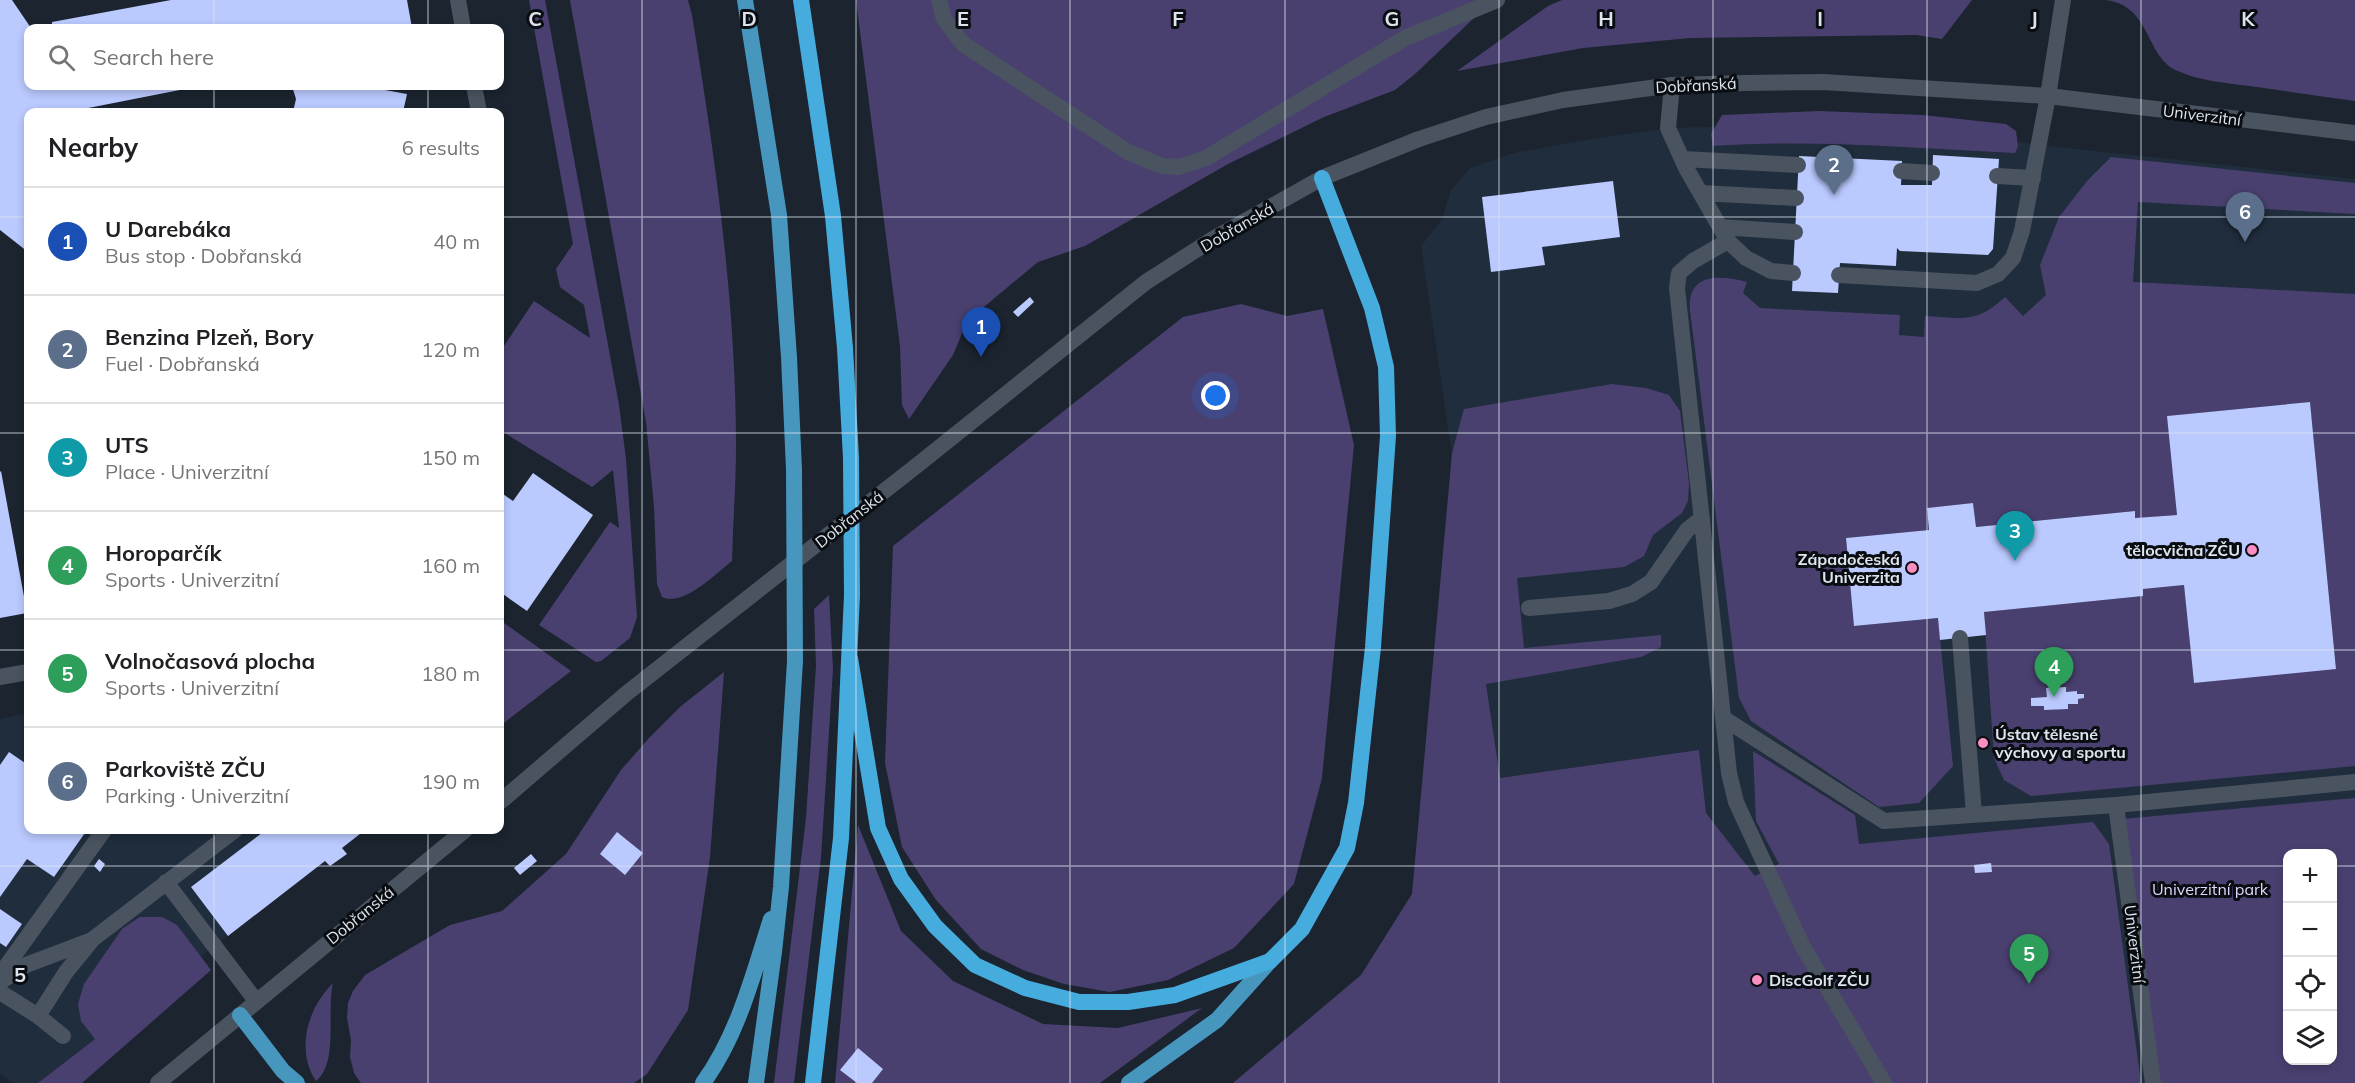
<!DOCTYPE html>
<html lang="en">
<head>
<meta charset="utf-8">
<style>
	:root { --surface:#fff; --page:#f2f2f2; --text:#202124; --muted:#757577; --line:#e0e0e0; --accent:#83526b }
	body { margin:0; font-family:Mulish,sans-serif; background:var(--page); color:var(--text) }
	.controls { position:absolute; right:18px; bottom:18px; display:grid; overflow:hidden; border-radius:12px; box-shadow:0 3px 9px #0003 }
	.controls button { width:54px; height:54px; display:grid; place-items:center; padding:0; border:0; border-bottom:2px solid var(--line); background:var(--surface); color:var(--text); font:30px sans-serif }
	.you { position:absolute; left:1216px; top:396px; width:21px; height:21px; margin:-15px; border:4px solid #fff; border-radius:50%; background:#1a73e8; box-shadow:0 0 0 9px #1a73e833 }
	.badge { display:grid; place-items:center; width:39px; height:39px; border-radius:50%; background:var(--accent); color:#fff; font-size:20px; font-weight:700 }
	.pin { position:absolute; translate:-50% -50px; filter:drop-shadow(0 2px 3px #0008) }
	.pin::after { content:''; position:absolute; top:32px; width:21px; height:18px; background:inherit; clip-path:polygon(0 0,100% 0,50% 100%) }
	.list { margin:0; padding:0; list-style:none }
	h2 { display:flex; justify-content:space-between; align-items:center; height:78px; margin:0; padding:0 24px; font-size:26px }
	h2 small { font-size:20px; font-weight:400; color:var(--muted) }
	.list li { display:grid; grid-template-columns:39px 1fr auto; gap:18px; align-items:center; box-sizing:border-box; height:108px; padding:0 24px; border-top:2px solid var(--line) }
	.list b { display:block; font-size:22px; white-space:nowrap }
	.list p { margin:0; font-size:20px; white-space:nowrap; color:var(--muted) }
	.list em { font-size:20px; font-style:normal; color:var(--muted) }
	.icon { flex:none; width:33px; height:33px; fill:none; stroke:currentColor; stroke-width:2; stroke-linecap:round; stroke-linejoin:round }
	.map { position:relative; flex:none; width:2355px; height:1083px; overflow:hidden }
	.search { position:absolute; background:var(--surface); box-shadow:0 3px 9px #0003; left:24px; top:24px; width:480px; height:66px; display:flex; align-items:center; gap:15px; box-sizing:border-box; padding:0 21px; border-radius:12px; color:var(--muted); font-size:22px }
	.panel { position:absolute; background:var(--surface); box-shadow:0 3px 9px #0003; left:24px; top:108px; width:480px; height:726px; border-radius:12px }
	.map>svg:first-child { display:block }
	.built { fill:#202d3d; fill-rule:evenodd }
	.green { fill:#4a4070; fill-rule:evenodd }
	.building { fill:#bac9fe }
	.lines { fill:none; stroke-linecap:round; stroke-linejoin:round }
	.service { stroke:#4a5460; stroke-width:16 }
	.minor { stroke:#4a5460; stroke-width:16 }
	.tertiary { stroke:#4a5460; stroke-width:16 }
	.primary { stroke:#4796be; stroke-width:16 }
	.trunk { stroke:#46acdd; stroke-width:16 }
	.grid { fill:none; stroke:#dee4ec; stroke-width:1.5; stroke-opacity:0.55 }
	.poi-dot { fill:#fc8fc1; stroke:#090d12; stroke-width:2 }
	.labels { text-anchor:middle; dominant-baseline:central; stroke-width:6; stroke-linejoin:round; paint-order:stroke }
	.street-label { font-size:16px; fill:#dee4ec; stroke:#090d12 }
	.poi-label { font-size:16px; font-weight:bold; fill:#dee4ec; stroke:#090d12; text-anchor:end }
	.park-label { font-size:16px; fill:#ded8fd; stroke:#090d12 }
	.grid-label { font-size:20px; text-anchor:middle; font-weight:bold; fill:#dee4ec; stroke:#090d12; stroke-width:6; stroke-linejoin:round; paint-order:stroke }
</style>
</head>
<body>
<div class="map">
<svg width="2355" height="1083" viewBox="0 0 2355 1083">
	<rect width="100%" height="100%" fill="#1b242f"/>
	<!-- built -->
	<path class="built" d="M 1814,124 L 1935,131 L 2039,145 L 2355,179 L 2355,1083 L 1683,1083 L 1755,876 L 1706,813 L 1699,750 L 1500,778 L 1421,246 L 1442,219 L 1451,190 L 1470,168 L 1514,153 L 1598,138 L 1668,128 ZM 2288,854 L 2332,854 L 2332,1060 L 2288,1060 Z
		M 28,713 L 28,830 L 258,830 L 296,883 L 38,1083 L 13,1083 L 0,1074 L 0,719 Z"/>
	<!-- green -->
	<path class="green" d="M 529,0 L 545,0 L 619,405 L 626,459 L 637,617 L 630,638 L 601,661 L 596,662 L 539,625 L 610,522 L 619,528 L 613,470 L 592,487 L 500,430 L 500,352 L 534,301 L 590,338 L 584,305 L 560,287 L 556,269 L 573,244 Z
		M 570,0 L 688,0 L 692,15 C 715,157 736,302 736,446 C 736,484 733,523 732,561 C 715,574 684,607 662,597 L 657,584 L 654,507 L 646,422 Z
		M 856,0 L 1493,0 L 1415,74 L 1395,90 L 1324,117 L 1228,164 L 1085,246 L 1038,262 L 967,321 L 953,355 L 909,419 L 902,405 L 900,346 Z
		M 1562,0 L 1972,0 L 1942,39 L 1916,35 L 1690,38 L 1583,48 L 1457,71 L 1548,6 Z
		M 2106,0 L 2355,0 L 2355,101 C 2320,96 2285,91 2250,86 C 2226,83 2200,81 2178,71 C 2145,58 2152,6 2106,0 Z
		M 1819,111 L 1923,115 L 2006,124 L 2016,131 L 2018,146 L 2015,153 C 1914,148 1814,139 1713,146 L 1711,134 L 1722,115 Z
		M 2111,157 L 2355,183 L 2355,214 L 2138,202 L 2133,282 L 2355,294 L 2355,766 L 2031,796 L 2004,780 L 1994,758 L 1984,612 L 2143,596 L 2143,589 L 2184,585 L 2194,683 L 2336,668 L 2310,402 L 2168,416 L 2177,515 L 2135,518 L 2134,511 L 1976,527 L 1973,503 L 1927,508 L 1929,530 L 1846,538 L 1855,626 L 1938,618 L 1953,766 L 1919,803 L 1879,807 L 1751,721 L 1739,698 L 1690,310 C 1687,272 1721,275 1747,282 L 1743,293 L 1760,308 L 1900,315 L 1899,335 L 1924,337 L 1925,316 C 1963,318 1976,324 2005,297 L 2023,316 L 2046,295 L 2040,265 L 2059,217 L 2087,181 Z
		M 1241,304 L 1287,316 L 1323,309 L 1354,445 L 1322,778 L 1294,884 L 1234,948 L 1168,980 L 1110,992 L 1064,984 L 1023,970 L 981,949 L 936,900 L 902,847 L 885,763 L 893,546 L 1183,317 Z
		M 1612,384 L 1646,388 L 1669,395 L 1680,411 L 1689,483 L 1688,501 L 1682,513 L 1653,535 L 1644,556 L 1624,567 L 1517,578 L 1524,648 L 1661,635 L 1661,647 L 1641,657 L 1486,684 L 1500,778 L 1699,750 L 1706,813 L 1755,876 L 1779,864 L 1756,821 L 1753,751 L 1855,815 L 1859,844 L 2093,822 L 2109,844 L 2141,1083 L 1233,1083 L 1361,975 L 1412,894 L 1452,453 L 1464,409 Z
		M 829,595 L 833,669 L 821,857 L 794,1083 L 774,1083 L 806,818 L 816,666 L 814,609 Z
		M 500,620 L 571,671 L 500,726 Z
		M 724,672 L 710,857 L 688,1010 L 647,1074 L 634,1083 L 361,1083 L 354,1073 L 350,1057 L 351,1040 L 347,1018 L 348,1003 L 353,991 L 365,975 L 450,925 L 502,911 L 566,854 L 621,770 L 650,737 L 680,707 Z
		M 2355,798 L 2355,1083 L 2159,1083 L 2122,819 ZM 2288,854 L 2332,854 L 2332,1060 L 2288,1060 Z
		M 858,825 L 901,931 L 953,981 L 1043,1024 L 1118,1028 L 1202,1008 L 1100,1083 L 835,1083 Z
		M 140,917 L 162,917 L 177,925 L 211,970 L 82,1083 L 38,1083 L 95,1039 L 81,1021 L 78,1004 L 84,984 L 122,929 Z
		M 333,983 C 326,1012 339,1062 316,1081 C 295,1049 308,1008 333,983 Z"/>
	<!-- building -->
	<path class="building" d="M 0,0 L 12,0 L 31,28 L 28,28 L 28,86 L 200,86 L 68,112 L 28,112 L 28,252 L 0,230 Z
		M 171,0 L 407,0 L 412,28 L 34,28 L 52,24 L 52,22 Z
		M 292,86 L 363,86 L 407,94 L 403,112 L 293,112 L 296,99 Z
		M 1933,155 L 1999,159 L 1993,249 L 1988,255 L 1900,251 L 1897,248 L 1896,266 L 1840,263 L 1838,293 L 1792,291 L 1799,156 L 1902,161 L 1901,185 L 1932,185 Z
		M 1613,181 L 1620,237 L 1542,247 L 1545,265 L 1491,272 L 1482,197 Z
		M 1030,297 L 1034,302 L 1018,317 L 1013,312 Z
		M 2310,402 L 2336,669 L 2194,683 L 2184,585 L 2143,589 L 2143,596 L 1984,612 L 1986,635 L 1940,640 L 1938,618 L 1854,626 L 1846,538 L 1929,530 L 1927,508 L 1973,503 L 1976,527 L 2135,511 L 2135,518 L 2177,515 L 2167,416 Z
		M 1,471 L 27,613 L 0,618 L 0,472 Z
		M 533,473 L 593,515 L 527,611 L 500,592 L 500,500 L 503,494 L 513,501 Z
		M 2066,687 L 2066,692 L 2077,691 L 2077,694 L 2084,694 L 2084,698 L 2078,699 L 2078,704 L 2068,704 L 2068,709 L 2044,710 L 2044,706 L 2031,706 L 2031,698 L 2047,697 L 2046,688 Z
		M 9,752 L 28,765 L 28,830 L 87,830 L 54,877 L 27,859 L 0,897 L 0,765 Z
		M 266,830 L 365,830 L 342,848 L 347,854 L 330,866 L 325,861 L 228,936 L 191,887 Z
		M 617,832 L 643,853 L 625,875 L 600,854 Z
		M 531,854 L 537,861 L 520,875 L 514,868 Z
		M 99,859 L 105,864 L 100,872 L 94,866 Z
		M 1991,863 L 1992,872 L 1975,873 L 1974,865 Z
		M 0,909 L 22,924 L 6,947 L 0,943 Z
		M 858,1048 L 883,1069 L 872,1083 L 857,1083 L 840,1070 Z"/>
	<g class="lines">
		<!-- service -->
		<path class="service" d="M 458,0 L 463,28
			M 939,0 L 944,19 L 963,44 L 1128,152 L 1162,166 L 1179,167 L 1206,158 L 1405,38 L 1497,0
			M 1672,85 L 1668,128 L 1686,168 L 1728,241 L 1746,258 L 1771,271 L 1793,273
			M 474,86 L 479,112
			M 1682,159 L 1798,165
			M 1901,171 L 1932,173
			M 1997,176 L 2033,178
			M 1701,193 L 1796,198
			M 1720,227 L 1795,232
			M 1728,241 L 1693,261 L 1679,273 L 1677,288 L 1729,773 L 1736,802 L 1803,947 L 1884,1083
			M 1839,275 L 1977,283 L 1998,274 L 2013,258 L 2022,231 L 2048,96
			M 1529,608 L 1609,601 L 1632,594 L 1651,582 L 1687,530 L 1702,518
			M 1960,638 L 1974,814
			M 0,677 L 28,672
			M 1723,718 L 1884,821
			M 2116,805 L 2153,1083
			M 166,882 L 256,1001
			M 0,975 L 104,830
			M 0,982 L 26,965 L 92,940
			M 0,992 L 38,1016 L 66,972 L 93,939 L 235,830
			M 38,1016 L 63,1036"/>
		<!-- minor -->
		<path class="minor" d="M 1884,821 L 2116,805 L 2355,782"/>
		<!-- tertiary -->
		<path class="tertiary" d="M 2048,96 L 2063,0
			M 500,802 L 627,693 L 920,463 L 1146,282 L 1213,239 L 1322,178 L 1419,139 L 1486,117 L 1563,100 L 1672,85 L 1745,83 L 1823,82 L 2048,96 L 2355,133
			M 158,1083 L 465,830"/>
		<!-- primary -->
		<path class="primary" d="M 745,0 L 779,215 L 789,357 L 794,470 L 795,661 L 781,887 L 774,952 L 756,1083
			M 240,1015 L 283,1071 L 297,1083
			M 703,1083 C 738,1035 753,975 771,919
			M 1129,1083 L 1217,1020 L 1270,961"/>
		<!-- trunk -->
		<path class="trunk" d="M 801,0 L 833,216 L 845,348 L 851,458 L 852,595 L 841,838 L 813,1083
			M 850,658 L 878,828 L 901,879 L 935,926 L 975,965 L 1025,988 L 1079,1002 L 1128,1002 L 1175,995 L 1270,961 L 1302,929 L 1347,848 L 1356,803 L 1373,647 L 1388,436 L 1386,367 L 1372,308 L 1322,178"/>
	</g>
	<!-- grid -->
	<path class="grid" d="M 214,0 L 214,28M 428,0 L 428,28M 642,0 L 642,1083M 856,0 L 856,1083M 1070,0 L 1070,1083M 1285,0 L 1285,1083M 1499,0 L 1499,1083M 1713,0 L 1713,1083M 1927,0 L 1927,1083M 2141,0 L 2141,1083M 214,86 L 214,112M 428,86 L 428,112M 0,217 L 28,217M 500,217 L 2355,217M 0,433 L 28,433M 500,433 L 2355,433M 0,650 L 28,650M 500,650 L 2355,650M 214,830 L 214,1083M 428,830 L 428,1083M 0,866 L 2288,866M 2332,866 L 2355,866"/>
	<!-- markers -->
	<g class="poi-dot">
		<circle cx="2252" cy="550" r="6"/>
		<circle cx="1912" cy="568" r="6"/>
		<circle cx="1983" cy="743" r="6"/>
		<circle cx="1757" cy="980" r="6"/>
	</g>
	<g class="labels">
		<!-- street labels -->
		<g class="street-label">
			<text transform="translate(1696 85) rotate(-3)">Dobřanská</text>
			<text transform="translate(2202 115) rotate(7)">Univerzitní</text>
			<text transform="translate(1237 227) rotate(-30)">Dobřanská</text>
			<text transform="translate(849 519) rotate(-38)">Dobřanská</text>
			<text transform="translate(360 915) rotate(-39)">Dobřanská</text>
			<text transform="translate(2135 944) rotate(83)">Univerzitní</text>
		</g>
		<!-- poi labels -->
		<g class="poi-label">
			<text x="2240" y="550">tělocvična ZČU</text>
			<text x="1900" y="559">Západočeská<tspan x="1900" dy="18">Univerzita</tspan></text>
			<text x="1995" y="734" text-anchor="start">Ústav tělesné<tspan x="1995" dy="18">výchovy a sportu</tspan></text>
			<text x="1769" y="980" text-anchor="start">DiscGolf ZČU</text>
		</g>
		<!-- park labels -->
		<g class="park-label">
			<text x="2210" y="889">Univerzitní park</text>
		</g>
	</g>
	<g class="grid-label">
		<text x="535" y="26">C</text>
		<text x="749" y="26">D</text>
		<text x="963" y="26">E</text>
		<text x="1178" y="26">F</text>
		<text x="1392" y="26">G</text>
		<text x="1606" y="26">H</text>
		<text x="1820" y="26">I</text>
		<text x="2034" y="26">J</text>
		<text x="2248" y="26">K</text>
		<text x="20" y="982">5</text>
	</g>
</svg>
<div class="controls">
<button>+</button>
<button>−</button>
<button><svg class="icon" aria-label="locate" viewBox="0 0 24 24"><circle cx="12" cy="12" r="6"/><path d="M12 2v4M12 18v4M2 12h4M18 12h4"/></svg></button>
<button><svg class="icon" aria-label="layers" viewBox="0 0 24 24"><path d="M12 4l9 5-9 5-9-5zM3 14l9 5 9-5"/></svg></button>
</div>
<div class="you"></div>
<div class="pin badge" style="left:981px;top:357px;background:#1a4fb4">1</div>
<div class="pin badge" style="left:1834px;top:195px;background:#5c6f8a">2</div>
<div class="pin badge" style="left:2015px;top:561px;background:#0f9aa8">3</div>
<div class="pin badge" style="left:2054px;top:697px;background:#2e9e5b">4</div>
<div class="pin badge" style="left:2029px;top:984px;background:#2e9e5b">5</div>
<div class="pin badge" style="left:2245px;top:242px;background:#5c6f8a">6</div>
<div class="search"><svg class="icon" aria-label="search" viewBox="0 0 24 24"><circle cx="10" cy="10" r="6"/><path d="M15 15l6 6"/></svg>Search here</div>
<section class="panel">
<h2>Nearby<small>6 results</small></h2>
<ul class="list">
<li><span class="badge" style="background:#1a4fb4">1</span><div><b>U Darebáka</b><p>Bus stop · Dobřanská</p></div><em>40 m</em></li>
<li><span class="badge" style="background:#5c6f8a">2</span><div><b>Benzina Plzeň, Bory</b><p>Fuel · Dobřanská</p></div><em>120 m</em></li>
<li><span class="badge" style="background:#0f9aa8">3</span><div><b>UTS</b><p>Place · Univerzitní</p></div><em>150 m</em></li>
<li><span class="badge" style="background:#2e9e5b">4</span><div><b>Horoparčík</b><p>Sports · Univerzitní</p></div><em>160 m</em></li>
<li><span class="badge" style="background:#2e9e5b">5</span><div><b>Volnočasová plocha</b><p>Sports · Univerzitní</p></div><em>180 m</em></li>
<li><span class="badge" style="background:#5c6f8a">6</span><div><b>Parkoviště ZČU</b><p>Parking · Univerzitní</p></div><em>190 m</em></li>
</ul>
</section>
</div>
</body>
</html>
